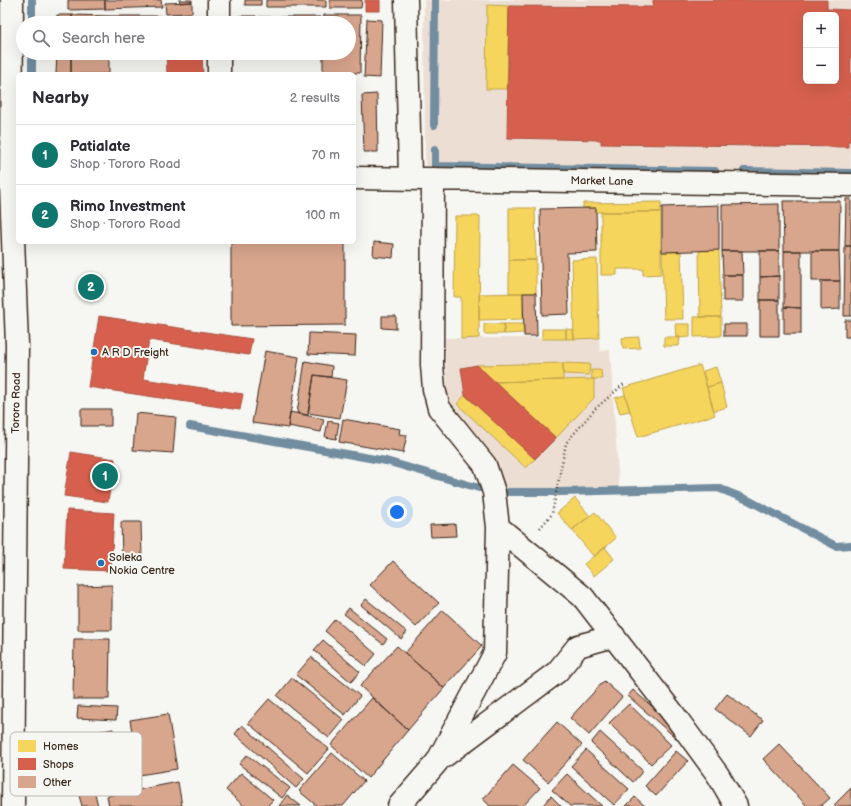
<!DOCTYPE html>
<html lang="en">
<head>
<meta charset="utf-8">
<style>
	:root { --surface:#fff; --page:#f2f2f3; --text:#2b2b33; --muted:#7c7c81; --line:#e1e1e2; --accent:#0f766e }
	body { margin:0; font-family:"Balsamiq Sans",sans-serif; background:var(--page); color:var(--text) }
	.controls { position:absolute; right:12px; top:12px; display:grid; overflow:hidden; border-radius:6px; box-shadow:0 4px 16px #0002 }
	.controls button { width:36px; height:36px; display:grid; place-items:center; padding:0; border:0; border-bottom:1px solid var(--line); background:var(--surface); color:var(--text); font:20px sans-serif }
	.you { position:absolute; left:397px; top:512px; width:14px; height:14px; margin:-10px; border:3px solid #fff; border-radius:50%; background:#1a73e8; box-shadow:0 0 0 6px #1a73e833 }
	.badge { display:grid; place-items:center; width:26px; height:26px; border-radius:50%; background:var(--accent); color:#fff; font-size:13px; font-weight:700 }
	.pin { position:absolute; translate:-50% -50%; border:2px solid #fff; box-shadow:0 1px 4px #0006 }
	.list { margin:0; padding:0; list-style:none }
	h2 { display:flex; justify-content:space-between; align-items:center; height:52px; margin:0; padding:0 16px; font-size:17px }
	h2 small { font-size:13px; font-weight:400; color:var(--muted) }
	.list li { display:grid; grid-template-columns:26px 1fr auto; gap:12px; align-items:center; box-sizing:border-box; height:60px; padding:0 16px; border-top:1px solid var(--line) }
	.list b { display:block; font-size:15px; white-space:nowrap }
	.list p { margin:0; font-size:13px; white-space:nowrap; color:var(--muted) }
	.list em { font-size:13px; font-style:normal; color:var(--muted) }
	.icon { flex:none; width:22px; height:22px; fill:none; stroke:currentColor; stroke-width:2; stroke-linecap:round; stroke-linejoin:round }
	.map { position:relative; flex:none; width:851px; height:806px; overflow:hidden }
	.search { position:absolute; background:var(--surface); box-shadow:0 4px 16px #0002; left:16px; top:16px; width:340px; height:44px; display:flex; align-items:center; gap:10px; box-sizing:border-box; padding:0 14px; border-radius:22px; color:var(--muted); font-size:15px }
	.panel { position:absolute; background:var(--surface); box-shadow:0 4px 16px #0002; left:16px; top:72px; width:340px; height:172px; border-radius:6px }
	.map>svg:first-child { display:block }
	.built { fill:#edded4; fill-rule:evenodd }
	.homes { fill:#f6d55c; stroke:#bea249 }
	.shops { fill:#d6604d; stroke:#a8503f; fill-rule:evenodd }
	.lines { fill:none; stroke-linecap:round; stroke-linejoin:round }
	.stream { stroke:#718d9f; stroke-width:8 }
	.building { fill:#d8a58d; stroke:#3b2a1e }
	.street-casing { stroke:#3b2a1e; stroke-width:25 }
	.secondary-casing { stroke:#3b2a1e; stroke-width:25 }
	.path { stroke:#3b2a1e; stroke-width:2.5; stroke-dasharray:1 3; stroke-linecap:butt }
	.street { stroke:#f6f6f2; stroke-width:22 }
	.secondary { stroke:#f6f6f2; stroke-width:22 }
	.poi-dot { fill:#1f6fb2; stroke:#f6f6f2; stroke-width:1.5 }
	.labels { text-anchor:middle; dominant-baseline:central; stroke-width:4; stroke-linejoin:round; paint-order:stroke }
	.street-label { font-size:11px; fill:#3b2a1e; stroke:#f6f6f2 }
	.poi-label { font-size:11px; fill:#3b2a1e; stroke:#f6f6f2; text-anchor:start }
	.key { fill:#f6f6f2; stroke:#beb9b2; stroke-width:1 }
	.key-label { font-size:11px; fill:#3b2a1e }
</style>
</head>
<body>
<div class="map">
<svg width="851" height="806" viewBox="0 0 851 806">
	<rect width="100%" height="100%" fill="#f6f6f2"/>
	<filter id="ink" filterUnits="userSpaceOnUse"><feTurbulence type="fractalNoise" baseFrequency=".025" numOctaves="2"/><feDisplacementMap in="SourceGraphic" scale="8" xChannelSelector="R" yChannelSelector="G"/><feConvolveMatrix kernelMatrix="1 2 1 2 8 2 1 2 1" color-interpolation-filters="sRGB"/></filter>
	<g filter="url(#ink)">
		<!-- built -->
		<path class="built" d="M 424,0 L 851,0 L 851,173 L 425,166 ZM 806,15 L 836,15 L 836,81 L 806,81 Z
			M 445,338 L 599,338 L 600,351 L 610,350 L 619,488 L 505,492 L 447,400 Z"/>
		<!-- homes -->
		<path class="homes" d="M 487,5 L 509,6 L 507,89 L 486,89 Z
			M 661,202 L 661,212 L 596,212 L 596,208 L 583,208 L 583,203 Z
			M 509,208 L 535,208 L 536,260 L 509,260 Z
			M 601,212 L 661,212 L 661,274 L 643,275 L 643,269 L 617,269 L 617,275 L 601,275 Z
			M 455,216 L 480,216 L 479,338 L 461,339 L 461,297 L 454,297 Z
			M 719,250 L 721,317 L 700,317 L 699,251 Z
			M 662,252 L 681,252 L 683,319 L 664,319 Z
			M 597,259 L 599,338 L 574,339 L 572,260 Z
			M 509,260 L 536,260 L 536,293 L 509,293 Z
			M 523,293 L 523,319 L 479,320 L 479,294 Z
			M 694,317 L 721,317 L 721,336 L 694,337 Z
			M 484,324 L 504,324 L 504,334 L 484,334 Z
			M 504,324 L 523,324 L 524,333 L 504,334 Z
			M 675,324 L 690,324 L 690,337 L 676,338 Z
			M 542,329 L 566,329 L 566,339 L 542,339 Z
			M 566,329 L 573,330 L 574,339 L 566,339 Z
			M 639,337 L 640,348 L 623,349 L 622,338 Z
			M 664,337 L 680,337 L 679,346 L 664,346 Z
			M 563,363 L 590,364 L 589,375 L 563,374 Z
			M 563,363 L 563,380 L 495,382 L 477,365 Z
			M 700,365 L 715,415 L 638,437 L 623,388 Z
			M 716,367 L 721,383 L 707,387 L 703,371 Z
			M 591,370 L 601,370 L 602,379 L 592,379 Z
			M 594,379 L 594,398 L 556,438 L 495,382 Z
			M 721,383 L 727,407 L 714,411 L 707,387 Z
			M 465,395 L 535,459 L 526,468 L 457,404 Z
			M 625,395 L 630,411 L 620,413 L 615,398 Z
			M 575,498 L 590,516 L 572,530 L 557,513 Z
			M 595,512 L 616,538 L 594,557 L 572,530 Z
			M 605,547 L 614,559 L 594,576 L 584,564 Z"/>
		<!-- shops -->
		<path class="shops" d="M 365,0 L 380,0 L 380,11 L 365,11 Z
			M 653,0 L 827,0 L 827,9 L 851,10 L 851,141 L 848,141 L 848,147 L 601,144 L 601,140 L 507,138 L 509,6 L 653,7 ZM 806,15 L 836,15 L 836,81 L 806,81 Z
			M 201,17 L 201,23 L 165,23 L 165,18 Z
			M 166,53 L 202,53 L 203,74 L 167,74 Z
			M 99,316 L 252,339 L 249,355 L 149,340 L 143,379 L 243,394 L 240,410 L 88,387 Z
			M 477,365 L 556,438 L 535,459 L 465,395 L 461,368 Z
			M 71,452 L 115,459 L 108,502 L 64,496 Z
			M 67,510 L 114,513 L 111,571 L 64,569 Z"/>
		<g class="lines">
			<!-- stream -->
			<path class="stream" d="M 32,0 L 32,23
				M 32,72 L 32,53
				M 434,125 L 435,0
				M 435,149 L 435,166 L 715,171
				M 744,171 L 851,173
				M 190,426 L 386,461 L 479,488
				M 509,492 L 553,492
				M 559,492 L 718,488 L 748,500 L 836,546 L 851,545"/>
		</g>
		<!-- building -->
		<path class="building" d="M 68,0 L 105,0 L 105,9 L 68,10 Z
			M 105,0 L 161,0 L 162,7 L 105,9 Z
			M 179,0 L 192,0 L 192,2 L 180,3 Z
			M 245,0 L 261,0 L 261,5 L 245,5 Z
			M 266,0 L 326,0 L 326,7 L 266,7 Z
			M 330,0 L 362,0 L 361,8 L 330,8 Z
			M 192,2 L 192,13 L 166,14 L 165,3 Z
			M 57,15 L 72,15 L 72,23 L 57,23 Z
			M 72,15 L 109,16 L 109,23 L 72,23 Z
			M 324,15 L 361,15 L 360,73 L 323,73 L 323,53 L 349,53 L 349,23 L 323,23 Z
			M 109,16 L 160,16 L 160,23 L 109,23 Z
			M 238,16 L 256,16 L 256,23 L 238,23 Z
			M 259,17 L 320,17 L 320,23 L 259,23 Z
			M 367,19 L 382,20 L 380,78 L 364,77 Z
			M 57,53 L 71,53 L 71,74 L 56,74 Z
			M 71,53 L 109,53 L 109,74 L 71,74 Z
			M 377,94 L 378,152 L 364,152 L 362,95 Z
			M 846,199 L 851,199 L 851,246 L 845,246 Z
			M 783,201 L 840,201 L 839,251 L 784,251 Z
			M 779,204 L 779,251 L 722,251 L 722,205 Z
			M 719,205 L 719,250 L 662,252 L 662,207 Z
			M 596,208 L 597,252 L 567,253 L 569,314 L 542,315 L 540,209 Z
			M 231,242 L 345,242 L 345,325 L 231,326 Z
			M 374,242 L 394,244 L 393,258 L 373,256 Z
			M 845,246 L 851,246 L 851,316 L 844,316 Z
			M 722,251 L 742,251 L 743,275 L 723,275 Z
			M 760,251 L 779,251 L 779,276 L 760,277 Z
			M 784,251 L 801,251 L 801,308 L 784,307 Z
			M 812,251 L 839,251 L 840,281 L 812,281 Z
			M 723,275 L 743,275 L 743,301 L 723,301 Z
			M 779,276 L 779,300 L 760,300 L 760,277 Z
			M 821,281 L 840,281 L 840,309 L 821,310 Z
			M 523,293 L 536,293 L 537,336 L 524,336 Z
			M 760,300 L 779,300 L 779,336 L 760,336 Z
			M 784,307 L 801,308 L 801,334 L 784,334 Z
			M 382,316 L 396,316 L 396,329 L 382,328 Z
			M 845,320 L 851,320 L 851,337 L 845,337 Z
			M 724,324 L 747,324 L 747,336 L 724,336 Z
			M 309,333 L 356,335 L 355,356 L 308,354 Z
			M 265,351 L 299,357 L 288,428 L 252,423 Z
			M 305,361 L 332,366 L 331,377 L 314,375 L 308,415 L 297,413 Z
			M 314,375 L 347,380 L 340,418 L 308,413 Z
			M 81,409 L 111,409 L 111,426 L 81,426 Z
			M 290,412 L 324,419 L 321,432 L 288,426 Z
			M 136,413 L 176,417 L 173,453 L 133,450 Z
			M 343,419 L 400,429 L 399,434 L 407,435 L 403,453 L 339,442 Z
			M 328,421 L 339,423 L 336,439 L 325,437 Z
			M 121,522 L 141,522 L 142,557 L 122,557 Z
			M 455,524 L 456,536 L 431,537 L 430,525 Z
			M 393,561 L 439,603 L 416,627 L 370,585 Z
			M 112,585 L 112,630 L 78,630 L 78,586 Z
			M 366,599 L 407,632 L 401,639 L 361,605 Z
			M 349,608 L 387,639 L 383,644 L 344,614 Z
			M 443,610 L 482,646 L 444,688 L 405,653 Z
			M 335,619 L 376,654 L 366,666 L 325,631 Z
			M 74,639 L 110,639 L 109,699 L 73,699 Z
			M 323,640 L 360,672 L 351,682 L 314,650 Z
			M 397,646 L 444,688 L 408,730 L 360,686 Z
			M 311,657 L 360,696 L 345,715 L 296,675 Z
			M 292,678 L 344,720 L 329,738 L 277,696 Z
			M 604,681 L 622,697 L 589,735 L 570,718 Z
			M 633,690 L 684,734 L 678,740 L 628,696 Z
			M 727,694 L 763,720 L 751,736 L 715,709 Z
			M 372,698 L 408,730 L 368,778 L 331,745 Z
			M 269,699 L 329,749 L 308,773 L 248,723 Z
			M 629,704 L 671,745 L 651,764 L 609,723 Z
			M 78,706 L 117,708 L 116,720 L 77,718 Z
			M 168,714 L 177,769 L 139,775 L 130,720 Z
			M 557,722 L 582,745 L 548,782 L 523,760 Z
			M 242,725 L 304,779 L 296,788 L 235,734 Z
			M 113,729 L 122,768 L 89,775 L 80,735 Z
			M 600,732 L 643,771 L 633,782 L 591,743 Z
			M 779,744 L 830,798 L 821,806 L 807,806 L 763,759 Z
			M 586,750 L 629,789 L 614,805 L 571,766 Z
			M 676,751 L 688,761 L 656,796 L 645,786 Z
			M 332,753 L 364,781 L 343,806 L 317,806 L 299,791 Z
			M 247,755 L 290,788 L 282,798 L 239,764 Z
			M 513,765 L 540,788 L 523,806 L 490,806 L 483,799 Z
			M 241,773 L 273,800 L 267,806 L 244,806 L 226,790 Z
			M 567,774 L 602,806 L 570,806 L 552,790 Z
			M 178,782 L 182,806 L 109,806 L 107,796 Z
			M 851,788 L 851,806 L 836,806 L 834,805 Z
			M 94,789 L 98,806 L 82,806 L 78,792 Z
			M 287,795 L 301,806 L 279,806 Z
			M 551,796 L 561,806 L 542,806 Z
			M 635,797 L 645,806 L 626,806 Z"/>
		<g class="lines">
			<!-- street casing -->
			<g class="street-casing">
				<path id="street" d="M 219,0 L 219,23
					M 406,0 L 410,178
					M 219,53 L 219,74
					M 354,178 L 851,185
					M 498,527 L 583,597 L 675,716 L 718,775 L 736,806
					M 443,757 L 557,672 L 578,646 L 614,636
					M 399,806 L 437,762 L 495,653 L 498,527 L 494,492 L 485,465 L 439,408 L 434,389 L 432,365 L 433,179"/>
			</g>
			<!-- secondary casing -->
			<g class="secondary-casing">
				<path id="secondary" d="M 12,0 L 11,185 L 17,345 L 13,806"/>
			</g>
			<!-- path -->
			<path class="path" d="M 540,528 L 552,514 L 566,443 L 595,409 L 625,383"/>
			<!-- street -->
			<use href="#street" class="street"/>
			<!-- secondary -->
			<use href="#secondary" class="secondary"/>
		</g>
	</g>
	<!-- markers -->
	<g class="poi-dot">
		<circle cx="94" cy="352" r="4"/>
		<circle cx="101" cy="563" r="4"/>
	</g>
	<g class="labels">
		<!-- street labels -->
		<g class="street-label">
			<text transform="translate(602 181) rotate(1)">Market Lane</text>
			<text transform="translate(16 403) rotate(-89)">Tororo Road</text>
		</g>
		<!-- poi labels -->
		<g class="poi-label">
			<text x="102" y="352">A R D Freight</text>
			<text x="109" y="557">Soleka<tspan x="109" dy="13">Nokia Centre</tspan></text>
		</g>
	</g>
	<!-- legend -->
	<rect x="10" y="732" width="132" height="64" rx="6" class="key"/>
	<rect x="18" y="740" width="18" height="12" fill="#f6d55c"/>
	<rect x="18" y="758" width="18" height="12" fill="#d6604d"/>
	<rect x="18" y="776" width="18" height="12" fill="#d8a58d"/>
	<g class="key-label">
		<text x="43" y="750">Homes</text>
		<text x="43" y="768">Shops</text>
		<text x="43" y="786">Other</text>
	</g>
</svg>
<div class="controls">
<button>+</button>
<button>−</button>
</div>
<div class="you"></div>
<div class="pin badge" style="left:105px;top:476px">1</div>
<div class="pin badge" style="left:91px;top:287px">2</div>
<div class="search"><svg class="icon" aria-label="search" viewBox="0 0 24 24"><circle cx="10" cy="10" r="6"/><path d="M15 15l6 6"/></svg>Search here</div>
<section class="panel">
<h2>Nearby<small>2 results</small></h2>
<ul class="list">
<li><span class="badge">1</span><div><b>Patialate</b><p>Shop · Tororo Road</p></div><em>70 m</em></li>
<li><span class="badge">2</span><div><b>Rimo Investment</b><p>Shop · Tororo Road</p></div><em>100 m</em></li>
</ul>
</section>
</div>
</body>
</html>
